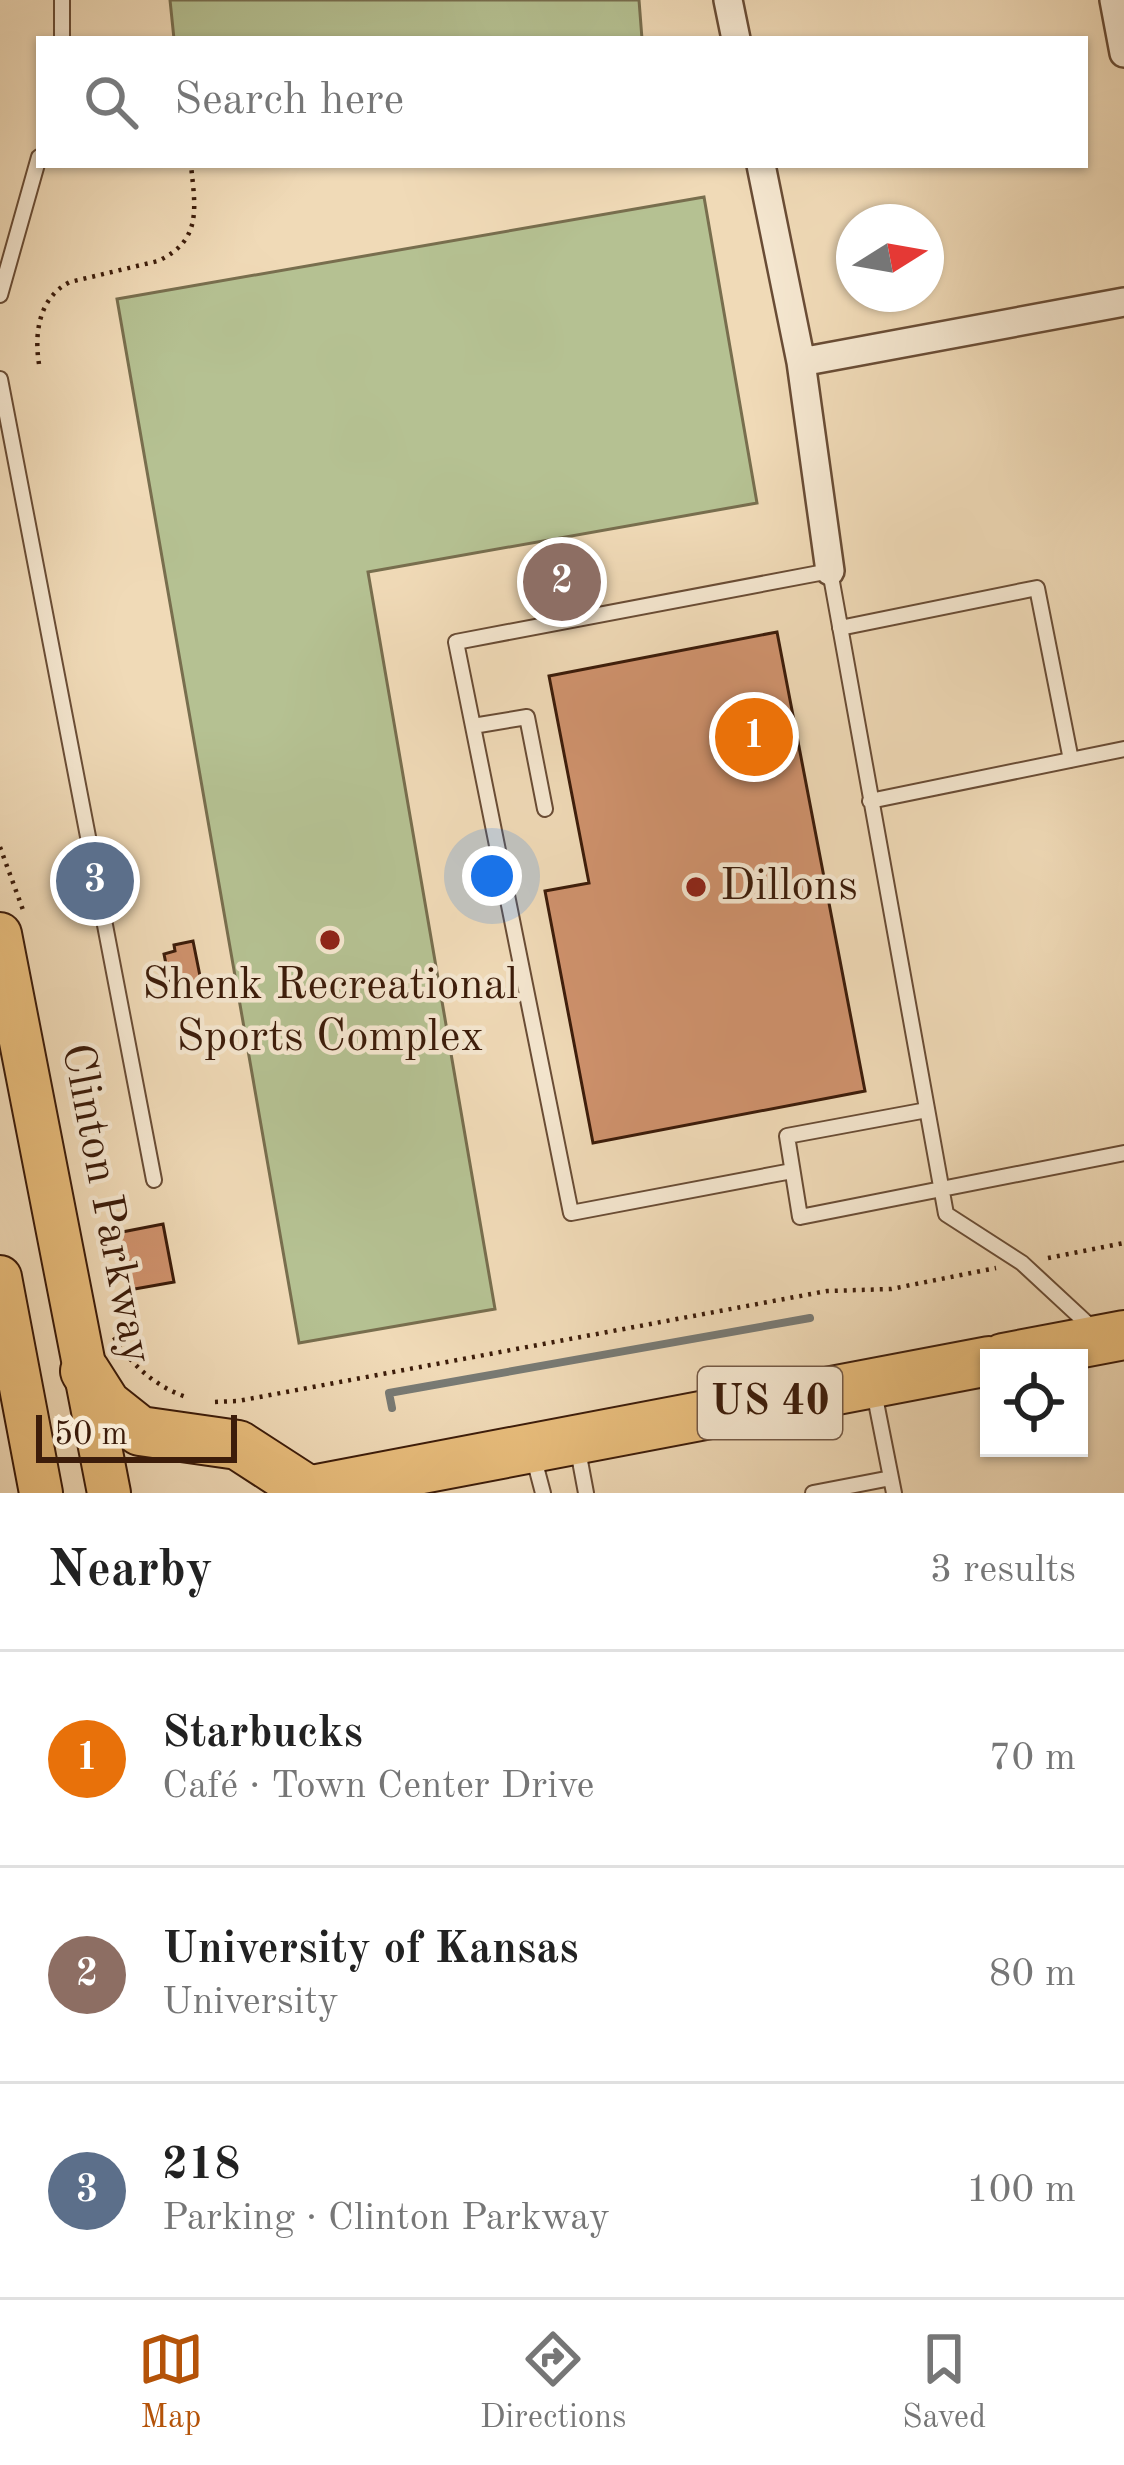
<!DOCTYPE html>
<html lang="en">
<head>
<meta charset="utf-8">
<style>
	:root { --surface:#fff; --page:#f2f2f2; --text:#222; --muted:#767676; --line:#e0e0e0; --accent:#b45309 }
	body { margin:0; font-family:"Old Standard TT",serif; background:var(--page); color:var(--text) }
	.controls { position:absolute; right:36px; bottom:36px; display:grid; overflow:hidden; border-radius:0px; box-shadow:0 3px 9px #0004 }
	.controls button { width:108px; height:108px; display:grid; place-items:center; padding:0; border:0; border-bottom:3px solid var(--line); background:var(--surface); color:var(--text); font:60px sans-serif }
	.compass { position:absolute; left:836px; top:204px; width:108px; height:108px; border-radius:50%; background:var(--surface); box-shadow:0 3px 9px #0004; rotate:79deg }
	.scale { position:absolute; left:36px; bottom:30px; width:201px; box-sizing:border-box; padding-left:12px; border:6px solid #3c1c0a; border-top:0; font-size:33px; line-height:42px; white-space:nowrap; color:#3c1c0a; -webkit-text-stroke:9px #f5e7d0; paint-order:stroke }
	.you { position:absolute; left:492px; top:876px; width:42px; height:42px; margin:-30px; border:9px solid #fff; border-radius:50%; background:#1a73e8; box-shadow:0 0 0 18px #1a73e833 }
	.badge { display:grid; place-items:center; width:78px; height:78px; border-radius:50%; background:var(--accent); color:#fff; font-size:39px; font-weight:700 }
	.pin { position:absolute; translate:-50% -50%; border:6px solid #fff; box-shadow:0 3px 12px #0006 }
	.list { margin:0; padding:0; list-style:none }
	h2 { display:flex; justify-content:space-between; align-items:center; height:156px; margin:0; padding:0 48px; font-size:51px }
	h2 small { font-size:39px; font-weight:400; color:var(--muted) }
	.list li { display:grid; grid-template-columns:78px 1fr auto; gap:36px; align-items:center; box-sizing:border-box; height:216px; padding:0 48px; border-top:3px solid var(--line) }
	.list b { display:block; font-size:45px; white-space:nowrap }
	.list p { margin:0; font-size:39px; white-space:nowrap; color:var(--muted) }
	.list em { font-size:39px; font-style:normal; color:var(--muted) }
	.icon { flex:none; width:66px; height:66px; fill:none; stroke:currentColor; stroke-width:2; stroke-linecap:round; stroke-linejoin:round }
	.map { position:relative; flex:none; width:1124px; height:1493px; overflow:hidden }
	.search { position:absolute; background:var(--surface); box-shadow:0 3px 9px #0004; left:36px; right:36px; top:36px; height:132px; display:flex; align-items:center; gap:30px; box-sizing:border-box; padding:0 42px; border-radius:0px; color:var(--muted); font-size:45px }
	.sheet { height:804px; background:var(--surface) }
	nav { display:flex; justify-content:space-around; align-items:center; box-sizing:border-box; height:168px; border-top:3px solid var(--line); background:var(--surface); font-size:33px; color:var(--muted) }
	nav a { display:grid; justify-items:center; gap:6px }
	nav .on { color:var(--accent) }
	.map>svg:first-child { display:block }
	.green { fill:#b5c192; stroke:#786e4e; stroke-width:3 }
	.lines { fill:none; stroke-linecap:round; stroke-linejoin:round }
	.stream { stroke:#787a74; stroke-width:8 }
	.building { fill:#cf926d; stroke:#3c1c0a; stroke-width:3 }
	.lane-casing { stroke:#694c35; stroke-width:18 }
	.street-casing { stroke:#694c35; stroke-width:32 }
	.primary-casing { stroke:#3c1c0a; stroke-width:46 }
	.highway-casing { stroke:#3c1c0a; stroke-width:52 }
	.path { stroke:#3c1c0a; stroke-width:4.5; stroke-dasharray:3 6; stroke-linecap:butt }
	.lane { stroke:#f5e7d0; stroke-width:14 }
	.street { stroke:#f5e7d0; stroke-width:27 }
	.primary { stroke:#e8bd7c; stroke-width:42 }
	.highway { stroke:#e8bd7c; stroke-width:48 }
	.poi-dot { fill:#8f2418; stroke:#f5e7d0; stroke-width:4.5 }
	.labels { text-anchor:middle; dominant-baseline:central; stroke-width:9; stroke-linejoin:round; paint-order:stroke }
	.shield { fill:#f5e7d0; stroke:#745945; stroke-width:3 }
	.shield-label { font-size:42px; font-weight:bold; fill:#3c1c0a }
	.poi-label { font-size:45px; fill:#3c1c0a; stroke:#f5e7d0; text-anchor:start }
	.street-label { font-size:45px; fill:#3c1c0a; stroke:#f5e7d0 }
</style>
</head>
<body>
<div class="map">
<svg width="1124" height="1493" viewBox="0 0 1124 1493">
	<rect width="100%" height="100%" fill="#f0dab7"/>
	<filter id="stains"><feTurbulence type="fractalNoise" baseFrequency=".00167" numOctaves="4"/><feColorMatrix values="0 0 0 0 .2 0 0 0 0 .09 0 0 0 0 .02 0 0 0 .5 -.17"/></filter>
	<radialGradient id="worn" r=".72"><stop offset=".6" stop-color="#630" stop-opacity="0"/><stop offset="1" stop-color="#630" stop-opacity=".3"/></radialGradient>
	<!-- green -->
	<path class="green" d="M 170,0 L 639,0 L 642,39 L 174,39 Z
		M 704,197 L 757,503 L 368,572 L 495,1309 L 299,1343 L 117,299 Z"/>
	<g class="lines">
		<!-- stream -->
		<path class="stream" d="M 392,1408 L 389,1393 L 810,1318"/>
	</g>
	<!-- building -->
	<path class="building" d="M 777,632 L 865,1091 L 593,1143 L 545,891 L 589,883 L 549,676 Z
		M 193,941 L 203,991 L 183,995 L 182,987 L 171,989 L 164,954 L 175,951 L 174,945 Z
		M 163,1224 L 174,1282 L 129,1290 L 117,1233 Z"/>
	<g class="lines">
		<!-- lane casing -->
		<g class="lane-casing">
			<path id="lane" d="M 62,39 L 62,0
				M 0,295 L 39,157
				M 0,379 L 154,1180
				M 840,628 L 1037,588 L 1071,760
				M 473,726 L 527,717 L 545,809
				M 870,801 L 1124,749
				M 927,1110 L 787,1136 L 800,1217 L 1124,1153
				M 792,1171 L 571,1213 L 456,642 L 830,571 L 946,1214 L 1022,1263 L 1091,1327
				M 874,1392 L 894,1493
				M 577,1445 L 586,1493
				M 534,1459 L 543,1493
				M 813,1493 L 891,1478"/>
		</g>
		<!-- street casing -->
		<g class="street-casing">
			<path id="street" d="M 728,0 L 736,39
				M 1114,0 L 1124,53
				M 761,165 L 801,362 L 830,571
				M 801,362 L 1124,302"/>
		</g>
		<!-- primary casing -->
		<g class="primary-casing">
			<path id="primary" d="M 0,934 L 109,1493
				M 0,1277 L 41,1493"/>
		</g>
		<!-- highway casing -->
		<g class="highway-casing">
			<path id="highway" d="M 1003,1358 L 1124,1335
				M 85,1371 L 106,1404 L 140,1431 L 238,1445 L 309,1491
				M 296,1493 L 989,1361"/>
		</g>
		<!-- path -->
		<path class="path" d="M 39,364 C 34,333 39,297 70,282 L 158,261 C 203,240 195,207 191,165
			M 0,847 L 23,910
			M 1048,1258 L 1124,1243
			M 114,1337 C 131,1365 155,1386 186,1397
			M 215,1402 L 238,1401 L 827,1291 L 891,1289 L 996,1268"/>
		<!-- lane -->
		<use href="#lane" class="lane"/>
		<!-- street -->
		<use href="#street" class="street"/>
		<!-- primary -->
		<use href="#primary" class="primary"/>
		<!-- highway -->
		<use href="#highway" class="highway"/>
	</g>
	<!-- markers -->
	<g class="poi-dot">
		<circle cx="696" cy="887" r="12"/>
		<circle cx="330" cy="940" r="12"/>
	</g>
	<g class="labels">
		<!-- shield labels -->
		<rect class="shield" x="698" y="1367" width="144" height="72" rx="9"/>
		<g class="shield-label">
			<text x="770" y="1403">US 40</text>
		</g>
		<!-- poi labels -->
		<g class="poi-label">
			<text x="720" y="887">Dillons</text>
			<text x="330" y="986" text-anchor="middle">Shenk Recreational<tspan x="330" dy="52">Sports Complex</tspan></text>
		</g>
		<!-- street labels -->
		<g class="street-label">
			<text transform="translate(105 1204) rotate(79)">Clinton Parkway</text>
		</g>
	</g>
	<rect width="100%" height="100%" filter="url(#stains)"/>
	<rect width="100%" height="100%" fill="url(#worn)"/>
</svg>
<div class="controls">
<button><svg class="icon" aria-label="locate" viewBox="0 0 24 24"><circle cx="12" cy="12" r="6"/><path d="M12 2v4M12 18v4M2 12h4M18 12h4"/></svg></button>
</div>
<svg class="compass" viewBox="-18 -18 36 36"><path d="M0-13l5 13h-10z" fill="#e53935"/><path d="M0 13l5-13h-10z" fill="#767676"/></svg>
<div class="scale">50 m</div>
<div class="you"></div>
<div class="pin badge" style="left:754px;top:737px;background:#e8710a">1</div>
<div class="pin badge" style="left:562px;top:582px;background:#8d6e63">2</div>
<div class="pin badge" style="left:95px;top:881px;background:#5c6f8a">3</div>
<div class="search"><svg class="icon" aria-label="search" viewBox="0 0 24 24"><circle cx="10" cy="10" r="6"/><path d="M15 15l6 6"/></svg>Search here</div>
</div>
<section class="sheet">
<h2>Nearby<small>3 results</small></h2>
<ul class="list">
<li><span class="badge" style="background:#e8710a">1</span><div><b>Starbucks</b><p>Café · Town Center Drive</p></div><em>70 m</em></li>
<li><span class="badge" style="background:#8d6e63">2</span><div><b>University of Kansas</b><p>University</p></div><em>80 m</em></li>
<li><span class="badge" style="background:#5c6f8a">3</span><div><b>218</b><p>Parking · Clinton Parkway</p></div><em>100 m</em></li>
</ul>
</section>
<nav>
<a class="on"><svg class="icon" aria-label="map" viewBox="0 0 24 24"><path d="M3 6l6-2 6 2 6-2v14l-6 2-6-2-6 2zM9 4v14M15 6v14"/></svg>Map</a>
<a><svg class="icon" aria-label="directions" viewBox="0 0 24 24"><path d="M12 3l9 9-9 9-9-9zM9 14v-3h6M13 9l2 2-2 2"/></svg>Directions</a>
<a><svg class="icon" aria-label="saved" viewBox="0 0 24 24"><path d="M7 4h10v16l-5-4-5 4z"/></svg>Saved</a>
</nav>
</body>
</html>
